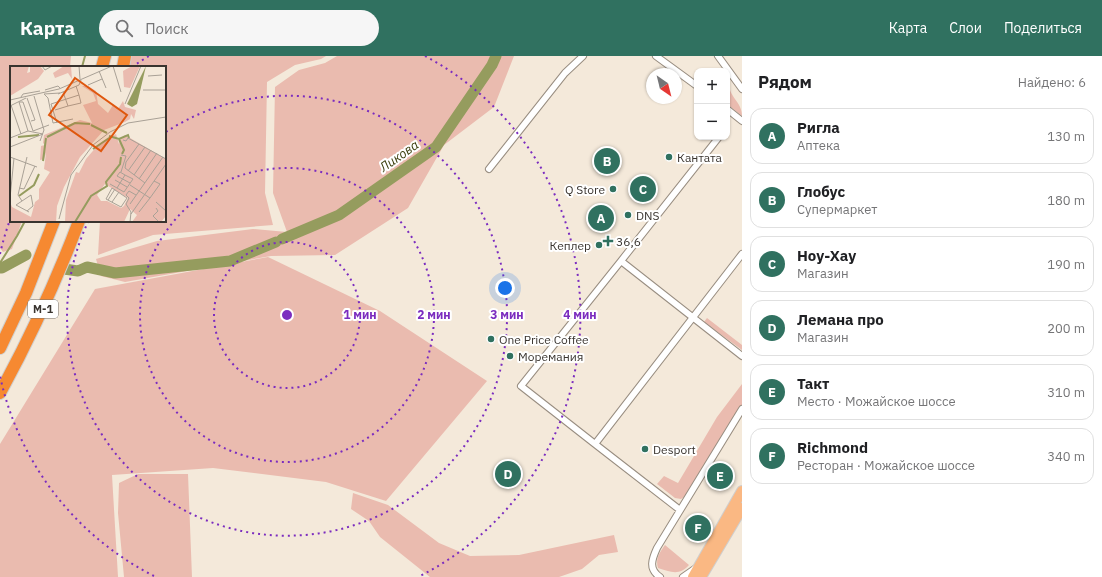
<!DOCTYPE html>
<html lang="ru">
<head>
<meta charset="utf-8">
<style>
	:root { --surface:#fff; --page:#f6f6f6; --text:#202124; --muted:#757577; --line:#e0e0e0; --accent:#307160 }
	body { margin:0; font-family:"IBM Plex Sans",sans-serif; background:var(--page); color:var(--text) }
	.controls { position:absolute; right:12px; top:12px; display:grid; overflow:hidden; border-radius:8px; box-shadow:0 1px 3px #0004 }
	.controls button { width:36px; height:36px; display:grid; place-items:center; padding:0; border:0; border-bottom:1px solid var(--line); background:var(--surface); color:var(--text); font:20px sans-serif }
	.compass { position:absolute; left:646px; top:12px; width:36px; height:36px; border-radius:50%; background:var(--surface); box-shadow:0 1px 3px #0004; rotate:145deg }
	.you { position:absolute; left:505px; top:232px; width:14px; height:14px; margin:-10px; border:3px solid #fff; border-radius:50%; background:#1a73e8; box-shadow:0 0 0 6px #1a73e833 }
	.badge { display:grid; place-items:center; width:26px; height:26px; border-radius:50%; background:var(--accent); color:#fff; font-size:13px; font-weight:700 }
	.pin { position:absolute; translate:-50% -50%; border:2px solid #fff; box-shadow:0 1px 4px #0006 }
	.list { margin:0; padding:0; list-style:none }
	h2 { display:flex; justify-content:space-between; align-items:center; height:52px; margin:0; padding:0 16px; font-size:17px }
	h2 small { font-size:13px; font-weight:400; color:var(--muted) }
	.list li { display:grid; grid-template-columns:26px 1fr auto; gap:12px; align-items:center; box-sizing:border-box; height:56px; margin:0 8px 8px; padding:0 8px; border:1px solid var(--line); border-radius:12px }
	.list b { display:block; font-size:15px; white-space:nowrap }
	.list p { margin:0; font-size:13px; white-space:nowrap; color:var(--muted) }
	.list em { font-size:13px; font-style:normal; color:var(--muted) }
	.icon { flex:none; width:22px; height:22px; fill:none; stroke:currentColor; stroke-width:2; stroke-linecap:round; stroke-linejoin:round }
	.map { position:relative; flex:none; width:742px; height:521px; overflow:hidden }
	header { display:flex; align-items:center; gap:24px; box-sizing:border-box; height:56px; padding:0 20px; background:var(--accent); color:#fff }
	header strong { font-size:19px }
	nav { display:flex; gap:22px; margin-inline-start:auto; font-size:14px }
	.search { width:280px; height:36px; background:var(--page); display:flex; align-items:center; gap:10px; box-sizing:border-box; padding:0 14px; border-radius:22px; color:var(--muted); font-size:15px }
	main { display:flex }
	aside { flex:1; background:var(--surface) }
	.map>svg:first-child { display:block }
	.green { fill:#eabbaf }
	.lines { fill:none; stroke-linecap:round; stroke-linejoin:round }
	.stream { stroke:#959c5e; stroke-width:2 }
	.river { stroke:#959c5e; stroke-width:11 }
	.street-casing { stroke:#988d80; stroke-width:8 }
	.primary-casing { stroke:#cfcecd; stroke-width:12 }
	.highway-casing { stroke:#cfcecd; stroke-width:14 }
	.street { stroke:#fff; stroke-width:6 }
	.primary { stroke:#fab883; stroke-width:10 }
	.highway { stroke:#f68931; stroke-width:12 }
	.ring { fill:none; stroke:#7b2cbf; stroke-width:2; stroke-dasharray:2 4 }
	.poi-dot { fill:#307160; stroke:#fff; stroke-width:1.5 }
	.labels { text-anchor:middle; dominant-baseline:central; stroke-width:4; stroke-linejoin:round; paint-order:stroke }
	.shield { fill:#fff; stroke:#74716d; stroke-width:1 }
	.shield-label { font-size:11px; font-weight:bold; fill:#39342f }
	.poi-label { font-size:12px; fill:#39342f; stroke:#fff; text-anchor:start }
	.water-label { font-size:13px; font-style:italic; fill:#373b09; stroke:#fff }
	.inset-river { fill:none; stroke:#959c5e; stroke-width:2 }
	.inset-road { fill:none; stroke:#a9a196; stroke-width:1 }
	.view { fill:#df570e; fill-opacity:0.15; stroke:#df570e; stroke-width:2 }
	.inset-edge { fill:none; stroke:#39342f; stroke-width:2 }
	.centre { fill:#7b2cbf; stroke:#fff; stroke-width:2 }
	.ring-label { font-size:12px; text-anchor:middle; font-weight:bold; fill:#7b2cbf; stroke:#fff; stroke-width:4; stroke-linejoin:round; paint-order:stroke }
</style>
</head>
<body>
<header>
<strong>Карта</strong>
<div class="search"><svg class="icon" aria-label="search" viewBox="0 0 24 24"><circle cx="10" cy="10" r="6"/><path d="M15 15l6 6"/></svg>Поиск</div>
<nav><a>Карта</a><a>Слои</a><a>Поделиться</a></nav>
</header>
<main>
<div class="map">
<svg width="742" height="521" viewBox="0 0 742 521">
	<rect width="100%" height="100%" fill="#f4e9da"/>
	<!-- green -->
	<path class="green" d="M 0,0 L 71,0 L 70,11 L 11,11 L 11,165 L 22,165 L 12,193 L 3,196 L 0,192 Z
		M 131,0 L 326,0 L 321,3 L 295,9 L 267,26 L 265,137 L 273,169 L 153,179 L 98,199 L 100,165 L 165,165 L 165,11 L 129,11 Z
		M 337,0 L 514,0 L 494,51 L 444,89 L 408,152 L 335,199 L 271,200 L 125,226 L 101,220 L 96,203 L 157,185 L 253,173 L 287,176 L 273,137 L 275,31 L 299,14 L 325,7 Z
		M 728,24 C 729,43 742,45 742,60 L 727,48 L 727,26 Z
		M 268,201 L 380,255 L 487,325 L 386,445 L 326,426 L 213,412 L 112,419 L 118,521 L 0,521 L 0,388 L 95,233 Z
		M 707,262 L 742,289 L 742,294 L 704,266 Z
		M 742,328 L 742,350 L 687,439 L 681,443 L 675,442 L 657,428 L 664,420 L 678,427 L 717,361 Z
		M 138,418 L 188,418 L 192,521 L 124,521 L 118,457 L 119,427 Z
		M 353,437 L 388,449 L 439,487 L 470,500 L 519,499 L 614,479 L 618,496 L 599,499 L 582,513 L 559,521 L 430,521 L 380,481 L 369,465 L 351,453 Z
		M 665,489 L 689,509 C 680,520 670,516 658,512 C 655,503 660,496 665,489 Z"/>
	<g class="lines">
		<!-- stream -->
		<path class="stream" d="M 82,11 L 85,0
			M 0,207 L 17,180 L 25,165"/>
		<!-- river -->
		<path class="river" d="M 282,183 L 339,159 L 436,91 L 492,9 L 496,0
			M 0,212 L 2,212 L 26,199
			M 64,213 L 78,215 L 87,211 L 115,217 L 230,205 L 276,186"/>
		<!-- street casing -->
		<g class="street-casing">
			<path id="street" d="M 656,0 L 697,30
				M 718,0 L 742,33
				M 727,53 L 742,65
				M 719,81 L 621,205 L 742,300
				M 489,113 L 565,17 L 583,0
				M 595,388 L 521,330 L 621,205
				M 680,454 L 595,388 L 742,198
				M 660,521 C 648,513 652,503 657,492 L 742,353
				M 683,521 L 696,512"/>
		</g>
		<!-- primary casing -->
		<g class="primary-casing">
			<path id="primary" d="M 693,521 L 742,435
				M 701,521 L 742,452"/>
		</g>
		<!-- highway casing -->
		<g class="highway-casing">
			<path id="highway" d="M 102,11 L 105,0
				M 123,11 L 125,0
				M 0,292 L 26,237 L 54,165
				M 0,337 C 31,280 56,226 79,165"/>
		</g>
		<!-- street -->
		<use href="#street" class="street"/>
		<!-- primary -->
		<use href="#primary" class="primary"/>
		<!-- highway -->
		<use href="#highway" class="highway"/>
	</g>
	<!-- distance rings -->
	<g class="ring">
		<circle cx="287" cy="259" r="73"/>
		<circle cx="287" cy="259" r="147"/>
		<path d="M166 76A220 220 0 1 1 88 166"/>
		<path d="M154 520A293 293 0 0 1 0 320M0 198A293 293 0 0 1 11 161M132 11A293 293 0 0 1 149 0M425 0A293 293 0 0 1 420 520"/>
	</g>
	<!-- markers -->
	<g class="poi-dot">
		<circle cx="669" cy="101" r="4"/>
		<circle cx="613" cy="133" r="4"/>
		<circle cx="628" cy="159" r="4"/>
		<path d="M606 179h4v4h4v4h-4v4h-4v-4h-4v-4h4z"/>
		<circle cx="599" cy="189" r="4"/>
		<circle cx="491" cy="283" r="4"/>
		<circle cx="510" cy="300" r="4"/>
		<circle cx="645" cy="393" r="4"/>
	</g>
	<g class="labels">
		<!-- shield labels -->
		<rect class="shield" x="28" y="244" width="30" height="18" rx="3"/>
		<g class="shield-label">
			<text x="43" y="253">М-1</text>
		</g>
		<!-- poi labels -->
		<g class="poi-label">
			<text x="677" y="101">Кантата</text>
			<text x="605" y="133" text-anchor="end">Q Store</text>
			<text x="636" y="159">DNS</text>
			<text x="616" y="185">36,6</text>
			<text x="591" y="189" text-anchor="end">Кеплер</text>
			<text x="499" y="283">One Price Coffee</text>
			<text x="518" y="300">Моремания</text>
			<text x="653" y="393">Desport</text>
		</g>
		<!-- water labels -->
		<g class="water-label">
			<text transform="translate(399 100) rotate(-35)">Ликова</text>
		</g>
	</g>
	<!-- overview -->
	<g transform="translate(10 10)">
		<rect width="156" height="156" fill="#f4e9da"/>
		<path d="M 0,0 L 19,0 L 17,7 L 20,6 L 20,0 L 30,0 L 34,5 L 28,13 L 0,30 ZM 54,0 L 61,0 L 62,13 L 58,7 L 45,12 L 43,7 ZM 122,0 L 130,0 L 120,22 L 114,21 L 113,5 ZM 72,20 L 78,20 L 86,25 L 88,38 L 98,47 L 103,39 L 108,43 L 113,35 L 115,41 L 126,44 L 124,53 L 121,48 L 120,53 L 115,56 L 94,64 L 70,91 L 54,121 L 47,140 L 46,156 L 0,156 L 0,136 L 2,141 L 21,151 L 25,136 L 29,133 L 29,123 L 40,106 L 34,103 L 36,87 L 34,93 L 30,94 L 31,80 L 35,79 L 33,77 L 34,69 L 70,54 L 82,57 L 73,39 L 86,35 L 83,27 ZM 106,68 L 109,78 L 111,72 L 115,69 L 156,93 L 156,150 L 151,156 L 122,156 L 127,149 L 120,143 L 114,156 L 55,156 L 56,134 L 66,106 L 69,107 L 76,93 L 88,79 ZM 95,118 L 118,132 L 114,140 L 111,142 L 97,135 L 91,135 L 87,129 Z" fill="#eabbaf" fill-rule="evenodd"/>
		<path d="M 136,0 L 127,38 L 122,41 L 117,38 Z" fill="#959c5e"/>
		<path class="inset-river" d="M 81,59 L 97,67M 99,70 L 109,73 L 118,69 L 119,72M 8,71 L 29,69M 37,71 L 65,57 L 80,58M 109,73 L 114,84 L 112,88M 83,83 L 102,70M 33,95 L 36,72M 9,130 L 24,119 L 29,108M 65,156 L 81,130 L 97,120 L 96,116 L 110,98 L 111,91"/>
		<path class="inset-road" d="M 32,0 L 35,4 L 42,0M 69,0 L 70,13M 103,0 L 111,26M 89,5 L 96,22M 138,10 L 152,9M 78,19 L 92,13M 35,24 L 48,20 L 50,22M 133,24 L 156,24M 34,28 L 50,27M 34,28 L 38,32 L 43,57 L 63,53M 48,28 L 69,19 L 71,14M 24,30 L 34,64 L 30,75M 11,31 L 13,28 L 30,25M 17,32 L 25,54 L 21,55M 0,34 L 49,23 L 102,0M 9,36 L 13,36 L 23,65M 9,36 L 18,65M 115,38 L 131,0M 1,39 L 11,68M 0,40 L 16,32M 58,40 L 71,37 L 69,29M 45,44 L 58,40 L 53,26M 47,57 L 41,38 L 69,29 L 66,20M 18,65 L 33,68M 23,65 L 39,59M 0,72 L 18,65M 113,74 L 116,75 L 118,72 L 156,93M 129,78 L 116,96 L 115,102 L 135,117M 0,81 L 33,68M 0,91 L 27,101M 118,105 L 135,81M 111,106 L 116,90 L 111,89M 115,109 L 110,106 L 107,110 L 120,117M 124,109 L 141,84M 129,113 L 147,87M 105,114 L 117,121M 100,118 L 114,126M 120,119 L 140,132 L 150,118 L 144,115M 9,122 L 14,123 L 25,100M 102,122 L 117,132 L 111,141 L 96,133 ZM 107,122 L 115,109 L 123,113 L 114,126M 0,132 L 4,92M 98,134 L 105,123M 12,135 L 8,129 L 17,91M 102,136 L 109,126M 146,136 L 156,145M 120,138 L 153,91M 146,142 L 148,145 L 143,150 L 149,156M 17,145 L 23,140 L 21,129 L 6,139 L 19,146M 129,146 L 140,132M 121,148 L 156,98M 49,153 L 61,109 L 83,79 L 100,66 L 118,57 L 156,51M 120,156 L 121,146 L 116,138 L 119,132 L 116,129 L 119,125 L 126,129"/>
		<path class="view" d="M 65,12 L 117,49 L 91,85 L 39,49 Z"/>
		<rect width="156" height="156" class="inset-edge"/>
	</g>
	<circle cx="287" cy="259" r="6" class="centre"/>
	<g class="ring-label">
		<text x="360" y="263">1 мин</text>
		<text x="434" y="263">2 мин</text>
		<text x="507" y="263">3 мин</text>
		<text x="580" y="263">4 мин</text>
	</g>
</svg>
<div class="controls">
<button>+</button>
<button>−</button>
</div>
<svg class="compass" viewBox="-18 -18 36 36"><path d="M0-13l5 13h-10z" fill="#e53935"/><path d="M0 13l5-13h-10z" fill="#757577"/></svg>
<div class="you"></div>
<div class="pin badge" style="left:601px;top:162px">A</div>
<div class="pin badge" style="left:607px;top:105px">B</div>
<div class="pin badge" style="left:643px;top:133px">C</div>
<div class="pin badge" style="left:508px;top:418px">D</div>
<div class="pin badge" style="left:720px;top:420px">E</div>
<div class="pin badge" style="left:698px;top:472px">F</div>
</div>
<aside>
<h2>Рядом<small>Найдено: 6</small></h2>
<ul class="list">
<li><span class="badge">A</span><div><b>Ригла</b><p>Аптека</p></div><em>130 m</em></li>
<li><span class="badge">B</span><div><b>Глобус</b><p>Супермаркет</p></div><em>180 m</em></li>
<li><span class="badge">C</span><div><b>Ноу-Хау</b><p>Магазин</p></div><em>190 m</em></li>
<li><span class="badge">D</span><div><b>Лемана про</b><p>Магазин</p></div><em>200 m</em></li>
<li><span class="badge">E</span><div><b>Такт</b><p>Место · Можайское шоссе</p></div><em>310 m</em></li>
<li><span class="badge">F</span><div><b>Richmond</b><p>Ресторан · Можайское шоссе</p></div><em>340 m</em></li>
</ul>
</aside>
</main>
</body>
</html>
